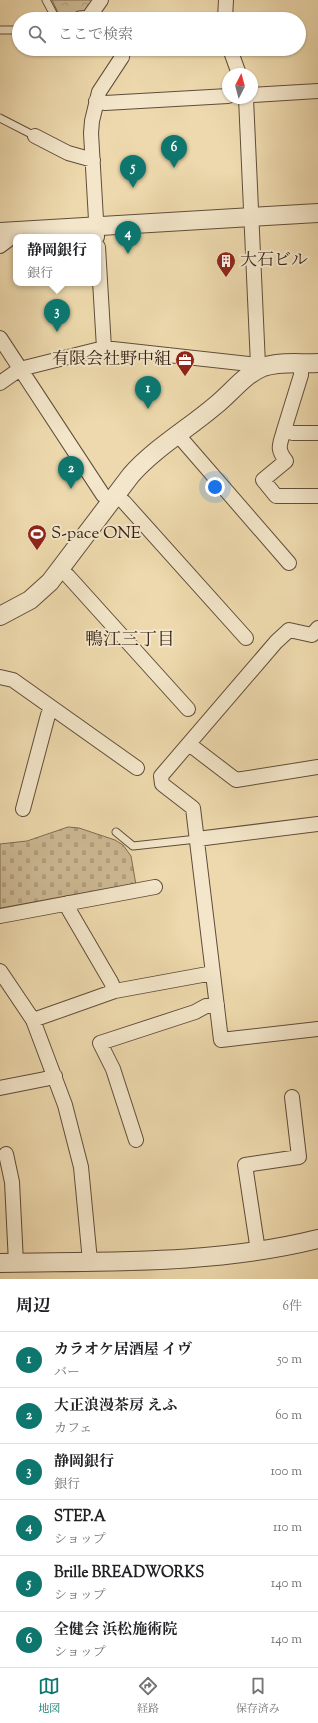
<!DOCTYPE html>
<html lang="ja">
<head>
<meta charset="utf-8">
<style>
	:root { --surface:#fff; --page:#f6f6f6; --text:#202124; --muted:#757577; --line:#e0e0e0; --accent:#0f766e }
	body { margin:0; font-family:"Sorts Mill Goudy","Noto Serif JP",serif; background:var(--page); color:var(--text) }
	.compass { position:absolute; left:222px; top:68px; width:36px; height:36px; border-radius:50%; background:var(--surface); box-shadow:0 1px 3px #0004; rotate:6deg }
	.you { position:absolute; left:215px; top:487px; width:14px; height:14px; margin:-10px; border:3px solid #fff; border-radius:50%; background:#1a73e8; box-shadow:0 0 0 6px #1a73e833 }
	.badge { display:grid; place-items:center; width:26px; height:26px; border-radius:50%; background:var(--accent); color:#fff; font-size:13px; font-weight:700 }
	.pin { position:absolute; translate:-50% -33px; filter:drop-shadow(0 1px 2px #0008) }
	.pin::after { content:''; position:absolute; top:21px; width:14px; height:12px; background:inherit; clip-path:polygon(0 0,100% 0,50% 100%) }
	.popup { position:absolute; left:13px; top:234px; width:88px; height:52px; box-sizing:border-box; display:grid; place-content:center; border-radius:8px; background:var(--surface); filter:drop-shadow(0 1px 3px #0005); font-size:13px; white-space:nowrap; color:var(--muted) }
	.popup b { font-size:15px; color:var(--text) }
	.popup::after { content:''; position:absolute; left:50%; top:100%; margin-left:-8px; border:8px solid transparent; border-top-color:var(--surface) }
	.list { margin:0; padding:0; list-style:none }
	h2 { display:flex; justify-content:space-between; align-items:center; height:52px; margin:0; padding:0 16px; font-size:17px }
	h2 small { font-size:13px; font-weight:400; color:var(--muted) }
	.list li { display:grid; grid-template-columns:26px 1fr auto; gap:12px; align-items:center; box-sizing:border-box; height:56px; padding:0 16px; border-top:1px solid var(--line) }
	.list b { display:block; font-size:15px; white-space:nowrap }
	.list p { margin:0; font-size:13px; white-space:nowrap; color:var(--muted) }
	.list em { font-size:13px; font-style:normal; color:var(--muted) }
	.icon { flex:none; width:22px; height:22px; fill:none; stroke:currentColor; stroke-width:2; stroke-linecap:round; stroke-linejoin:round }
	.map { position:relative; flex:none; width:318px; height:1279px; overflow:hidden }
	.search { position:absolute; background:var(--surface); box-shadow:0 1px 3px #0004; left:12px; right:12px; top:12px; height:44px; display:flex; align-items:center; gap:10px; box-sizing:border-box; padding:0 14px; border-radius:22px; color:var(--muted); font-size:15px }
	.sheet { height:388px; background:var(--surface) }
	nav { display:flex; justify-content:space-around; align-items:center; box-sizing:border-box; height:56px; border-top:1px solid var(--line); background:var(--surface); font-size:11px; color:var(--muted) }
	nav a { display:grid; justify-items:center; gap:2px }
	nav .on { color:var(--accent) }
	.map>svg:first-child { display:block }
	.forest { fill:url(#forest-crowns); stroke:#7f6c53 }
	.cemetery { fill:url(#cemetery-stones); stroke:#7f6c53 }
	.lines { fill:none; stroke-linecap:round; stroke-linejoin:round }
	.service-casing { stroke:#604d3a; stroke-width:9 }
	.minor-casing { stroke:#604d3a; stroke-width:16 }
	.tertiary-casing { stroke:#604d3a; stroke-width:20 }
	.service { stroke:#f3e6ca; stroke-width:7 }
	.minor { stroke:#f3e6ca; stroke-width:14 }
	.tertiary { stroke:#f3e6ca; stroke-width:18 }
	.labels { text-anchor:middle; dominant-baseline:central; stroke-width:4; stroke-linejoin:round; paint-order:stroke }
	.poi-label { font-size:17px; fill:#311e13; stroke:#f3e6ca; text-anchor:start }
	.neighbourhood-label { font-size:18px; fill:#311e13; stroke:#f3e6ca }
</style>
</head>
<body>
<div class="map">
<svg width="318" height="1279" viewBox="0 0 318 1279">
	<defs>
		<pattern id="forest-crowns" width="20" height="18" patternUnits="userSpaceOnUse"><rect width="20" height="18" fill="#cdb993"/><path d="M2 6a3 3 0 1 1 6 0M12 15a3 3 0 1 1 6 0" fill="none" stroke="#b09f7e"/></pattern>
		<pattern id="cemetery-stones" width="16" height="16" patternUnits="userSpaceOnUse"><rect width="16" height="16" fill="#cdb993"/><path d="M2 7V4a2 2 0 0 1 4 0v3zM10 15v-3a2 2 0 0 1 4 0v3z" fill="#b09f7e"/></pattern>
	</defs>
	<rect width="100%" height="100%" fill="#edd9ad"/>
	<filter id="stains"><feTurbulence type="fractalNoise" baseFrequency=".005" numOctaves="4"/><feColorMatrix values="0 0 0 0 .2 0 0 0 0 .09 0 0 0 0 .02 0 0 0 .5 -.17"/></filter>
	<radialGradient id="worn" r=".72"><stop offset=".6" stop-color="#630" stop-opacity="0"/><stop offset="1" stop-color="#630" stop-opacity=".3"/></radialGradient>
	<!-- forest -->
	<path class="forest" d="M 52,0 L 95,0 L 81,19 L 61,19 Z"/>
	<!-- cemetery -->
	<path class="cemetery" d="M 68,827 L 79,828 L 115,840 L 123,845 L 131,856 L 136,885 L 0,909 L 0,844 L 27,841 Z"/>
	<g class="lines">
		<!-- service casing -->
		<g class="service-casing">
			<path id="service" d="M 46,0 L 56,19
				M 74,19 L 79,15 L 91,14
				M 0,30 L 19,30
				M 0,118 L 35,136
				M 116,832 L 133,846 L 197,839"/>
		</g>
		<!-- minor casing -->
		<g class="minor-casing">
			<path id="minor" d="M 91,19 L 91,14 L 101,0
				M 225,19 L 226,0
				M 230,49 L 239,74
				M 252,95 L 318,91
				M 246,98 L 258,365 L 260,369
				M 96,101 L 105,103 L 228,96
				M 35,136 L 68,153 L 93,160
				M 97,237 L 91,133 L 92,121 L 99,92 L 122,57 L 123,51 L 122,49
				M 0,246 L 8,240 L 7,231
				M 98,247 L 104,348
				M 0,338 L 103,495 L 111,501
				M 301,364 L 301,375 L 284,430 L 293,433 L 318,433
				M 0,383 L 20,369 L 104,348 L 258,365
				M 284,430 C 280,445 276,448 286,461 L 263,480 L 276,496 L 318,496
				M 178,435 L 289,563
				M 115,496 L 124,502 L 246,638
				M 60,570 L 68,576 L 188,709
				M 318,628 L 312,635 L 289,630 L 276,642 L 161,776 L 162,784 L 193,808 L 221,1040 L 318,1029
				M 0,677 L 13,680 L 137,768
				M 189,744 L 236,780 L 318,767
				M 23,809 L 48,715 L 52,708
				M 197,839 L 318,824
				M 68,903 L 69,910 L 111,982 L 115,991
				M 0,916 L 155,887
				M 0,971 L 33,1020 L 65,1105 L 81,1167 L 90,1261
				M 33,1020 L 115,991 L 213,973
				M 0,1088 L 45,1079 L 55,1076
				M 136,1140 L 113,1069 L 100,1043 L 195,1012 L 206,1006 L 217,1005
				M 6,1154 L 12,1182 L 16,1263
				M 258,1251 L 245,1165 L 299,1157 L 292,1097"/>
		</g>
		<!-- tertiary casing -->
		<g class="tertiary-casing">
			<path id="tertiary" d="M 0,232 L 318,213
				M 0,616 L 30,600 L 50,582 L 131,475 C 156,447 188,429 216,405 C 231,393 245,374 263,367 C 280,361 301,364 318,363
				M 0,1263 C 106,1261 214,1265 318,1239"/>
		</g>
		<!-- service -->
		<use href="#service" class="service"/>
		<!-- minor -->
		<use href="#minor" class="minor"/>
		<!-- tertiary -->
		<use href="#tertiary" class="tertiary"/>
	</g>
	<!-- icons -->
	<defs>
		<g id="building-pin" transform="scale(1)"><path d="M0 17L-7.5 6A9.5 9.5 0 1 1 7.5 6Z" fill="#8f2418" stroke="#f3e6ca"/><path d="M-4-6H4V6H1V3H-1V6H-4ZM-2.5-4.3h1.7v1.8h-1.7ZM.8-4.3h1.7v1.8H.8ZM-2.5-1h1.7V.8h-1.7ZM.8-1h1.7V.8H.8Z" fill="#fff"/></g>
		<g id="office-pin" transform="scale(1)"><path d="M0 17L-7.5 6A9.5 9.5 0 1 1 7.5 6Z" fill="#8f2418" stroke="#f3e6ca"/><path d="M-6-3h4V-5.5h4V-3h4V5H-6ZM-1-4.5V-3h2v-1.5ZM-6 0V1H6V0Z" fill="#fff"/></g>
		<g id="stadium-pin" transform="scale(1)"><path d="M0 17L-7.5 6A9.5 9.5 0 1 1 7.5 6Z" fill="#8f2418" stroke="#f3e6ca"/><path d="M0-5a6.5 5 0 1 0 0 10a6.5 5 0 1 0 0-10ZM-3.5-1.8h7v3.6h-7Z" fill="#fff"/></g>
	</defs>
	<g fill-rule="evenodd">
		<use href="#building-pin" x="226" y="261"/>
		<use href="#office-pin" x="185" y="360"/>
		<use href="#stadium-pin" x="37" y="534"/>
	</g>
	<g class="labels">
		<!-- poi labels -->
		<g class="poi-label">
			<text x="240" y="261">大石ビル</text>
			<text x="171" y="360" text-anchor="end">有限会社野中組</text>
			<text x="51" y="534">S-pace ONE</text>
		</g>
		<!-- neighbourhood labels -->
		<g class="neighbourhood-label">
			<text x="130" y="641">鴨江三丁目</text>
		</g>
	</g>
	<rect width="100%" height="100%" filter="url(#stains)"/>
	<rect width="100%" height="100%" fill="url(#worn)"/>
</svg>
<svg class="compass" viewBox="-18 -18 36 36"><path d="M0-13l5 13h-10z" fill="#e53935"/><path d="M0 13l5-13h-10z" fill="#757577"/></svg>
<div class="you"></div>
<div class="pin badge" style="left:148px;top:409px">1</div>
<div class="pin badge" style="left:71px;top:489px">2</div>
<div class="pin badge" style="left:57px;top:332px">3</div>
<div class="popup"><b>静岡銀行</b>銀行</div>
<div class="pin badge" style="left:128px;top:254px">4</div>
<div class="pin badge" style="left:133px;top:188px">5</div>
<div class="pin badge" style="left:174px;top:168px">6</div>
<div class="search"><svg class="icon" aria-label="search" viewBox="0 0 24 24"><circle cx="10" cy="10" r="6"/><path d="M15 15l6 6"/></svg>ここで検索</div>
</div>
<section class="sheet">
<h2>周辺<small>6件</small></h2>
<ul class="list">
<li><span class="badge">1</span><div><b>カラオケ居酒屋 イヴ</b><p>バー</p></div><em>50 m</em></li>
<li><span class="badge">2</span><div><b>大正浪漫茶房 えふ</b><p>カフェ</p></div><em>60 m</em></li>
<li><span class="badge">3</span><div><b>静岡銀行</b><p>銀行</p></div><em>100 m</em></li>
<li><span class="badge">4</span><div><b>STEP.A</b><p>ショップ</p></div><em>110 m</em></li>
<li><span class="badge">5</span><div><b>Brille BREADWORKS</b><p>ショップ</p></div><em>140 m</em></li>
<li><span class="badge">6</span><div><b>全健会 浜松施術院</b><p>ショップ</p></div><em>140 m</em></li>
</ul>
</section>
<nav>
<a class="on"><svg class="icon" aria-label="map" viewBox="0 0 24 24"><path d="M3 6l6-2 6 2 6-2v14l-6 2-6-2-6 2zM9 4v14M15 6v14"/></svg>地図</a>
<a><svg class="icon" aria-label="directions" viewBox="0 0 24 24"><path d="M12 3l9 9-9 9-9-9zM9 14v-3h6M13 9l2 2-2 2"/></svg>経路</a>
<a><svg class="icon" aria-label="saved" viewBox="0 0 24 24"><path d="M7 4h10v16l-5-4-5 4z"/></svg>保存済み</a>
</nav>
</body>
</html>
